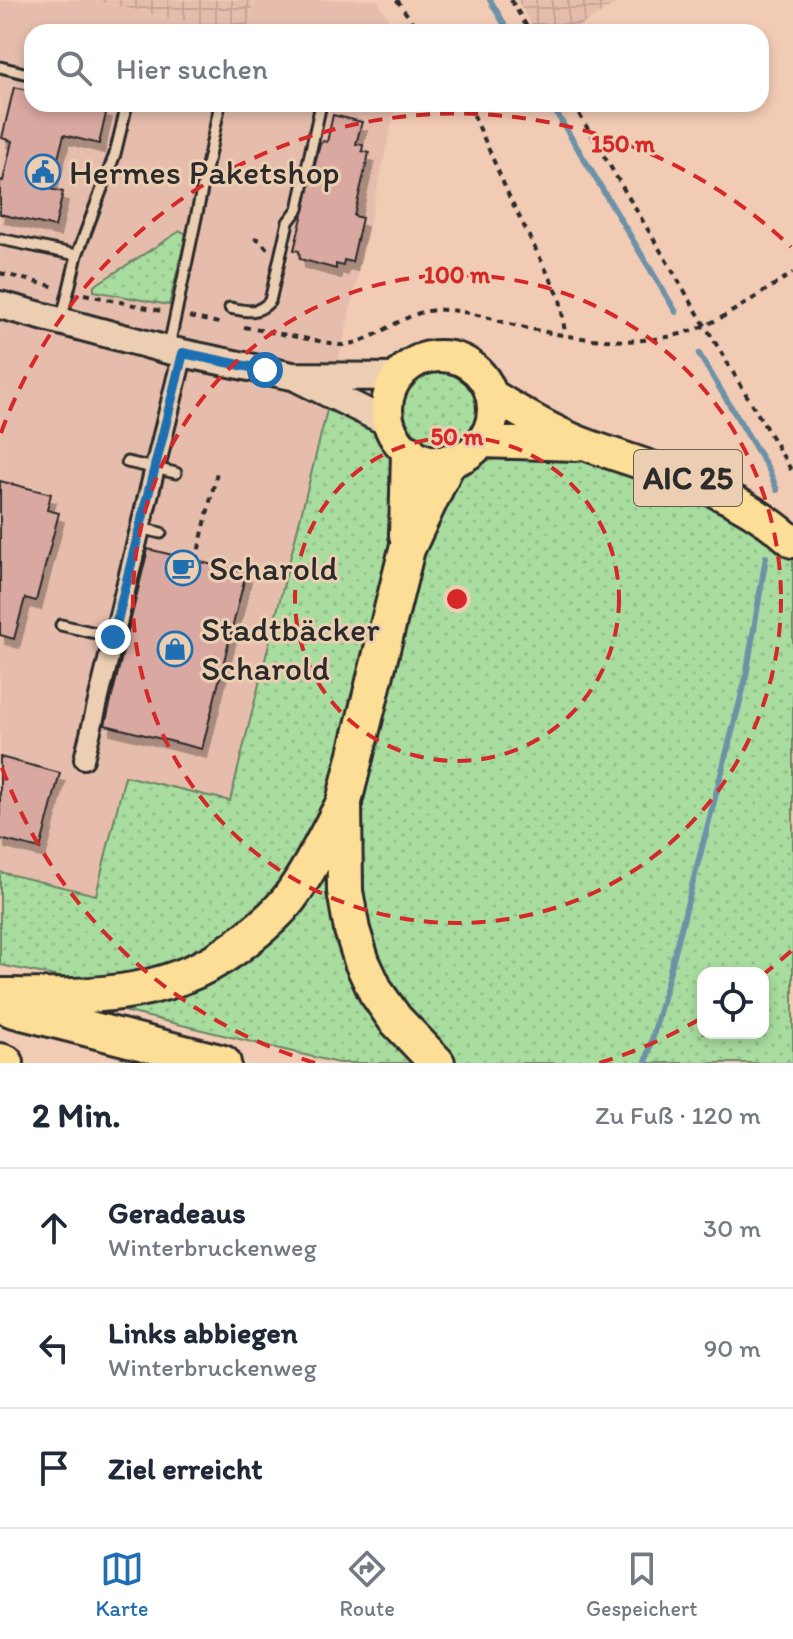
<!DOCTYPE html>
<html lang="de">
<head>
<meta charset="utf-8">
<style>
	:root { --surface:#fff; --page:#f2f2f3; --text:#1f2937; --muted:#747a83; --line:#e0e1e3; --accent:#1f6fb2 }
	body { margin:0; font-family:Itim,sans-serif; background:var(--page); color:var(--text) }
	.controls { position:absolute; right:24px; bottom:24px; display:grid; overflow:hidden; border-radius:16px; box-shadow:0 4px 12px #0003 }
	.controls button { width:72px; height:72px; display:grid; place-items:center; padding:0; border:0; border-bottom:2px solid var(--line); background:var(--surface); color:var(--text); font:40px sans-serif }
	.stop { position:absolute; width:24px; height:24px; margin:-18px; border:6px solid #1f6fb2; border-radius:50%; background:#fff }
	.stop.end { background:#1f6fb2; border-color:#fff; box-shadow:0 2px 8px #0008 }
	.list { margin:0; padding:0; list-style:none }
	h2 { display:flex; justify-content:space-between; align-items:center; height:104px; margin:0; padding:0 32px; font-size:34px }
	h2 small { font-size:26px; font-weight:400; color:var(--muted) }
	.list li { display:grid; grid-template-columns:52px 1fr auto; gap:24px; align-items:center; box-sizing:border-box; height:120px; padding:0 32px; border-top:2px solid var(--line) }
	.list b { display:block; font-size:30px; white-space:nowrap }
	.list p { margin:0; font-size:26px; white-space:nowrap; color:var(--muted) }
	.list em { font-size:26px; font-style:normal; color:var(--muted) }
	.icon { flex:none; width:44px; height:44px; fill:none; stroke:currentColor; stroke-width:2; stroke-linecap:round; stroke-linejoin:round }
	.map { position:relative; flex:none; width:793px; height:1063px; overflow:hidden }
	.search { position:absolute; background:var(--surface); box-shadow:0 4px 12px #0003; left:24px; right:24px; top:24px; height:88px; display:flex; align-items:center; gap:20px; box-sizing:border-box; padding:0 28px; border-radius:24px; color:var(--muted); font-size:30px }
	.sheet { height:464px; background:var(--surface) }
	nav { display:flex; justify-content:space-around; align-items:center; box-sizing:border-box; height:112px; border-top:2px solid var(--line); background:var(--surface); font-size:22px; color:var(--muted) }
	nav a { display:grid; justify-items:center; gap:4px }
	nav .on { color:var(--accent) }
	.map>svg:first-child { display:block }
	.built { fill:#e6bdac }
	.industrial { fill:url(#industrial-grid) }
	.grass { fill:url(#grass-dots); stroke:#6a8465; stroke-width:2; fill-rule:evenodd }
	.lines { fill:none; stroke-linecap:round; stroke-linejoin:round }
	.stream { stroke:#6d92a7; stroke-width:6 }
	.building { fill:#d9a8a1; stroke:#2b2b2b; stroke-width:2; filter:url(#shadow) }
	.lane-casing { stroke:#2b2b2b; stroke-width:15 }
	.street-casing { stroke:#2b2b2b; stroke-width:24 }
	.secondary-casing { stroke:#2b2b2b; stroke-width:32 }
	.primary-casing { stroke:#2b2b2b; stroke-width:36 }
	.highway-casing { stroke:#2b2b2b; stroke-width:40 }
	.path { stroke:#2b2b2b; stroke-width:4; stroke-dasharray:6 6; stroke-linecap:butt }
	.lane { stroke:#eccfb3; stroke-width:9 }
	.street { stroke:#eccfb3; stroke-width:18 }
	.secondary { stroke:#eccfb3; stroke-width:26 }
	.primary { stroke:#fdde96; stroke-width:30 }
	.highway { stroke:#fdde96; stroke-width:34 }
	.route { stroke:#1f6fb2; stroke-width:10 }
	.ring { fill:none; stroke:#d62828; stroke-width:4; stroke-dasharray:14 10 }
	.labels { text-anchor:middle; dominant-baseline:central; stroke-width:6; stroke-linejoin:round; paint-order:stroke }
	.shield { fill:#eccfb3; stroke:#655c54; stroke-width:2 }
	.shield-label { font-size:32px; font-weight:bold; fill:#2b2b2b }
	.poi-label { font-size:34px; fill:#2b2b2b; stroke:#eccfb3; text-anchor:start }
	.centre { fill:#d62828; stroke:#eccfb3; stroke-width:4 }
	.ring-label { font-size:24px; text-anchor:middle; font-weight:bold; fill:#d62828; stroke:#eccfb3; stroke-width:6; stroke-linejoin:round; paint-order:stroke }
</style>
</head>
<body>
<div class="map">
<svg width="793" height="1063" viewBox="0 0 793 1063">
	<defs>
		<pattern id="industrial-grid" width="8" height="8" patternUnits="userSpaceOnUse" patternTransform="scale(2)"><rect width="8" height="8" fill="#e6bdac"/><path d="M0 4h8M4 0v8" fill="none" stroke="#c5a394"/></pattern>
		<pattern id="grass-dots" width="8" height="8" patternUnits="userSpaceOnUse" patternTransform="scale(2)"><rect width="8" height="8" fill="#a8dd9f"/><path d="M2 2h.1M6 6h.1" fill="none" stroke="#91be89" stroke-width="1.8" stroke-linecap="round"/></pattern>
		<filter id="shadow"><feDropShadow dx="5" dy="9" stdDeviation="0" flood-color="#0004"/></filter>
	</defs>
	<rect width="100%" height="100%" fill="#f2cbb5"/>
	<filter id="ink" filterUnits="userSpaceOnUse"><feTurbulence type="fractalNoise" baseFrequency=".0125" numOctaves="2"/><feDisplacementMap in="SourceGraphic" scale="16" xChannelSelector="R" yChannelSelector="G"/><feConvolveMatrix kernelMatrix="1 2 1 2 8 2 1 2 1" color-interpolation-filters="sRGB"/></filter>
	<g filter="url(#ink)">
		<!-- built -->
		<path class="built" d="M 0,0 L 90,0 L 234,32 L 32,32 L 32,104 L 396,104 L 345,334 L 230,801 L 125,776 L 96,895 L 0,871 Z
			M 255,0 L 377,0 L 396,32 L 247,32 Z"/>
		<!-- industrial -->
		<path class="industrial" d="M 91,0 L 254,0 L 247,32 L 234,32 Z
			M 517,0 L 621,0 L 571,32 L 536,32 Z"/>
		<!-- grass -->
		<path class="grass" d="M 180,231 L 185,233 L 186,236 L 169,305 L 94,291 L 94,286 Z
			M404 407a39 39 0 1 1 78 0a39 39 0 1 1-78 0Z
			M 329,402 L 375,426 L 392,449 L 396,489 L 393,541 L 329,806 L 292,878 L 233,938 L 134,980 L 65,978 L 0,965 L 0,872 L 96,895 L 125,776 L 230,801 Z
			M 555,451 L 629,469 L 721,509 L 793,560 L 793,1063 L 453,1063 L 399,1010 L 369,953 L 352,885 L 359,814 L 425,548 L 453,484 L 488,456 ZM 703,973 L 763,973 L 763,1033 L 703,1033 Z
			M 329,866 L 376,1017 L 411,1063 L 338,1063 L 120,1010 L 195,986 Z"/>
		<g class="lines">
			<!-- stream -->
			<path class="stream" d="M 490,0 L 509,32
				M 551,104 L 676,312
				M 699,354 L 769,470 L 777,490
				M 646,1063 L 745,682 L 766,557"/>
		</g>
		<!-- building -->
		<path class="building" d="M 14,87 L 32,91 L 32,104 L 85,104 L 107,109 L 99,144 L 64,135 L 50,189 L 63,192 L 55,227 L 0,214 L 0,180 L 3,181 L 12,141 L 2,138 Z
			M 333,115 L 362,122 L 356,144 L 363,145 L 362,151 L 369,153 L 354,216 L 362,218 L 352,262 L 344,260 L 343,266 L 336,264 L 336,269 L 300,259 L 299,251 L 294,250 L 320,144 L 323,141 L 327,142 Z
			M 0,481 L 51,494 L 47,510 L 59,513 L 36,601 L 25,598 L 14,639 L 0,635 Z
			M 148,549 L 246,573 L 202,749 L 105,725 Z
			M 0,757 L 60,773 L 40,849 L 0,839 Z"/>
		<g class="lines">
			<!-- lane casing -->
			<g class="lane-casing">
				<path id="lane" d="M 0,67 L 32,75
					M 0,239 L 77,255
					M 230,308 C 247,311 257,315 270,301 L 288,222 L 298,209 L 321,104
					M 62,318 L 77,255 L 115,154 L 127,104
					M 169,346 L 220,104
					M 127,462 L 176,473
					M 140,528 L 161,533
					M 61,625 L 113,637"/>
			</g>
			<!-- street casing -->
			<g class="street-casing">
				<path id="street" d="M 84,759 L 183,353"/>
			</g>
			<!-- secondary casing -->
			<g class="secondary-casing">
				<path id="secondary" d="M 0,305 L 168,350 L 292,376 L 397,377
					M 299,379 L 389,423"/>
			</g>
			<!-- primary casing -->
			<g class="primary-casing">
				<path id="primary" d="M387 409a53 53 0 1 1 106 0a53 53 0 1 1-106 0Z
					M 492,395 C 522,414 556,434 590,446 C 663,472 733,488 793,542
					M 482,442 L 576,445"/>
			</g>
			<!-- highway casing -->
			<g class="highway-casing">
				<path id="highway" d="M 407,535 L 409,452
					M 0,996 C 91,997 174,1000 249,937 C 263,926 277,914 288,900 C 309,872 324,840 340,810
					M 11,1009 L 223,1063
					M 0,1061 L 6,1063
					M 437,1063 L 395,1019 L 376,992 L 362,962 L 352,930 L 345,891 L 344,802 L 407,549 L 448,462"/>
			</g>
			<!-- path -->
			<path class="path" d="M 397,0 L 419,32
				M 511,0 L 530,32
				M 469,104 L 509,196 L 560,298 L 565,333
				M 573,104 L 793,473
				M 254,238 L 260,240 L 267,249
				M 0,273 L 56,287
				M 84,294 L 161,311
				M 189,317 L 224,324
				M 244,327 L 340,345 C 375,344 399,313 435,310 C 467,308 500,323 531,329 C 586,341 650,349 704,326 C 734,313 765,290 793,273
				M 196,561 L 217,472"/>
			<!-- lane -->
			<use href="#lane" class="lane"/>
			<!-- street -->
			<use href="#street" class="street"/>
			<!-- secondary -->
			<use href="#secondary" class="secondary"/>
			<!-- primary -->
			<use href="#primary" class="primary"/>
			<!-- highway -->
			<use href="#highway" class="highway"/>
		</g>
	</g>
	<g class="lines" filter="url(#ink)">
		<!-- route -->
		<path class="route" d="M 113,637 L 183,353 L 265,370"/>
	</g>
	<!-- distance rings -->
	<g class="ring">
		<circle cx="457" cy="599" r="162"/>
		<circle cx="457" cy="599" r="324"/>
		<path d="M791 951A485 485 0 0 1 765 973M700 1019A485 485 0 0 1 599 1063M315 1063A485 485 0 0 1 1 765M1 433A485 485 0 0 1 791 247"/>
	</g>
	<!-- icons -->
	<defs>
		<g id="civic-ring" transform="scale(1.8)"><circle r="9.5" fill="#eccfb3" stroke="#1f6fb2" stroke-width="1.5"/><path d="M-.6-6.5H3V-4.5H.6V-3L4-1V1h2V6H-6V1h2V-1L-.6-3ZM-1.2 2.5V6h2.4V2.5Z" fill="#1f6fb2"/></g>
		<g id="cafe-ring" transform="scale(1.8)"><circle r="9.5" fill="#eccfb3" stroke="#1f6fb2" stroke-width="1.5"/><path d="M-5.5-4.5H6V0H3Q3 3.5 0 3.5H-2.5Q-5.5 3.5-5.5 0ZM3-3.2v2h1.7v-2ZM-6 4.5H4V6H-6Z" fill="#1f6fb2"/></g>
		<g id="shop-ring" transform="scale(1.8)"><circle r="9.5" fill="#eccfb3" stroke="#1f6fb2" stroke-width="1.5"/><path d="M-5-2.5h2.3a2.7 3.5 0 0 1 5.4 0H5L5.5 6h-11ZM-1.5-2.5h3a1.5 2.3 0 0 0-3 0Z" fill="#1f6fb2"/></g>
	</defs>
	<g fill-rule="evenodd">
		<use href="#civic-ring" x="43" y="172"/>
		<use href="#cafe-ring" x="183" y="568"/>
		<use href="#shop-ring" x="175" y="649"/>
	</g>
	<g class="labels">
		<!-- shield labels -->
		<rect class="shield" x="634" y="450" width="108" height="56" rx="6"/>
		<g class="shield-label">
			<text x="688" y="478">AIC 25</text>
		</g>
		<!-- poi labels -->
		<g class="poi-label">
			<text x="69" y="172">Hermes Paketshop</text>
			<text x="209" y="568">Scharold</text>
			<text x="201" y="629">Stadtbäcker<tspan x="201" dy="39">Scharold</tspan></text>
		</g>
	</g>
	<circle cx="457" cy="599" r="12" class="centre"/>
	<g class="ring-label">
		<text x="623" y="152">150 m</text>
		<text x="457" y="283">100 m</text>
		<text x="457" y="445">50 m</text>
	</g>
</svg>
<div class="controls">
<button><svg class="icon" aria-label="locate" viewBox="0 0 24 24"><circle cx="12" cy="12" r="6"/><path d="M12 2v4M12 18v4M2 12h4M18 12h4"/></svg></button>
</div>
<div class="stop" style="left:265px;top:370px"></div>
<div class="stop end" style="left:113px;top:637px"></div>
<div class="search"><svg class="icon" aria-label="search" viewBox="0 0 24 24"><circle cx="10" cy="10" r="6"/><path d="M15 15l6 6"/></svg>Hier suchen</div>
</div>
<section class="sheet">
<h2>2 Min.<small>Zu Fuß · 120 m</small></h2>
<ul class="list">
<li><svg class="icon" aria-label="ahead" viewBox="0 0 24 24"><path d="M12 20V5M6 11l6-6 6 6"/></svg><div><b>Geradeaus</b><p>Winterbruckenweg</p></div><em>30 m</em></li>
<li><svg class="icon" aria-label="left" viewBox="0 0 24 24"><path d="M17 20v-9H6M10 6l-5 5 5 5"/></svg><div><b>Links abbiegen</b><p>Winterbruckenweg</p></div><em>90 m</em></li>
<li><svg class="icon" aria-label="arrive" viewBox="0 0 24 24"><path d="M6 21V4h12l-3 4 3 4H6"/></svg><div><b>Ziel erreicht</b></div></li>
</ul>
</section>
<nav>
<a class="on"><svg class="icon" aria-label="map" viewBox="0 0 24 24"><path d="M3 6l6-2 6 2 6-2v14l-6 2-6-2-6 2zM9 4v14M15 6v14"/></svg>Karte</a>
<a><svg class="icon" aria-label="directions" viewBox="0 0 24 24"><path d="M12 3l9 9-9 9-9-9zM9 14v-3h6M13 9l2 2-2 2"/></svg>Route</a>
<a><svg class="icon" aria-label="saved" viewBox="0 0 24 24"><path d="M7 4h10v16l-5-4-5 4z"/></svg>Gespeichert</a>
</nav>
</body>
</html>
